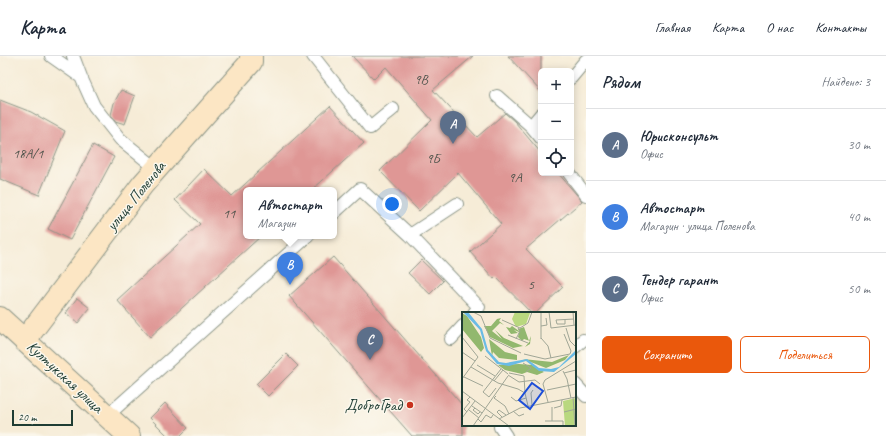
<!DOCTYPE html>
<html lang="ru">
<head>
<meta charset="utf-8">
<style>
	:root { --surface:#fff; --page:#f2f2f3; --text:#1f2937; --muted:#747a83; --line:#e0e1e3; --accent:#ea580c }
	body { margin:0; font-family:Caveat,sans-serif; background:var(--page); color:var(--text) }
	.controls { position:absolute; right:12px; top:12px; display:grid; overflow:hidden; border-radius:6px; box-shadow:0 2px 10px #0003 }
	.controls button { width:36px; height:36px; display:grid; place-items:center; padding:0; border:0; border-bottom:1px solid var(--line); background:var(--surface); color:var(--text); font:20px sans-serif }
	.scale { position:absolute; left:12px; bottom:10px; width:61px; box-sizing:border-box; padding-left:4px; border:2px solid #1f3d34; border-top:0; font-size:11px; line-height:14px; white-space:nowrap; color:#1f3d34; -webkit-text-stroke:3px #fbf7ec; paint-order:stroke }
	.you { position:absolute; left:392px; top:148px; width:14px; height:14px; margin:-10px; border:3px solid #fff; border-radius:50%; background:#1a73e8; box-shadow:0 0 0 6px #1a73e833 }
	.badge { display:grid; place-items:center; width:26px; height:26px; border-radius:50%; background:var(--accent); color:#fff; font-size:13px; font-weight:700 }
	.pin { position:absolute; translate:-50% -33px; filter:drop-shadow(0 1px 2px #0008) }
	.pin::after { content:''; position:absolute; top:21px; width:14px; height:12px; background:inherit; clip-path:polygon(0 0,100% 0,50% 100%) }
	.popup { position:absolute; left:243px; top:131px; width:94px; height:52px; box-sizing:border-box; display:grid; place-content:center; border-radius:6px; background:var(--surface); filter:drop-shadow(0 1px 3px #0005); font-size:13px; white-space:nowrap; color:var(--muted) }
	.popup b { font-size:15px; color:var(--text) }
	.popup::after { content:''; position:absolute; left:50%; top:100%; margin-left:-8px; border:8px solid transparent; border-top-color:var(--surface) }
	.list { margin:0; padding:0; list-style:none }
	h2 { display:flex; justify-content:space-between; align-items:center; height:52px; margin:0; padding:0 16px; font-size:17px }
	h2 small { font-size:13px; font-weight:400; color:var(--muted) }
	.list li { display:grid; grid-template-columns:26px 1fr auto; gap:12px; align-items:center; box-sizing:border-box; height:72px; padding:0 16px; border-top:1px solid var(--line) }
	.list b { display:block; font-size:15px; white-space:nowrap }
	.list p { margin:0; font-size:13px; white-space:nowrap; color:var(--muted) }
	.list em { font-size:13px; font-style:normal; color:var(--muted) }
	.actions { display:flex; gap:8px; padding:12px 16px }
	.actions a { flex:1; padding:9px 0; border:1px solid var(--accent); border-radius:6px; text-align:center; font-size:14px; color:var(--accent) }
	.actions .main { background:var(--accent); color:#fff }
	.icon { flex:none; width:22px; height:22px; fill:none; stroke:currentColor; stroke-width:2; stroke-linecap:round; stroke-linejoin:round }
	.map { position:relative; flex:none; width:586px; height:380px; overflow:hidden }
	header { display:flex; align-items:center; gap:24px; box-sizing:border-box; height:56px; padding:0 20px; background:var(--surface); border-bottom:1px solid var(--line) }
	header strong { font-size:19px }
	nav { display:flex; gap:22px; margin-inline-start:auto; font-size:14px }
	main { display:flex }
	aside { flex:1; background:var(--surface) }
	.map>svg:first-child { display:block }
	.building { fill:#df9795 }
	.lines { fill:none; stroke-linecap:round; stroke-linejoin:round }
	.lane-casing { stroke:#8a9486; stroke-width:14 }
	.secondary-casing { stroke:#8a9486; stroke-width:24 }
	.lane { stroke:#fff; stroke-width:12 }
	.secondary { stroke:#fce6c4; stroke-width:22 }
	.poi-dot { fill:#c8321e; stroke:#fbf7ec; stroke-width:1.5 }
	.labels { text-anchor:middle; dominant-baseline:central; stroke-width:3; stroke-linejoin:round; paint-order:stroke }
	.number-label { font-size:14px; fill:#4f544c }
	.street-label { font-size:16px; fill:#1f3d34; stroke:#fbf7ec }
	.poi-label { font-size:16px; fill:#1f3d34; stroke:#fbf7ec; text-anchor:end }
	.inset-road { fill:none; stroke:#a0a696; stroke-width:1 }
	.view { fill:#1d4ed8; fill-opacity:0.15; stroke:#1d4ed8; stroke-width:2 }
	.inset-edge { fill:none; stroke:#1f3d34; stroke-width:2 }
</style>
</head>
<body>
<header>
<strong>Карта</strong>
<nav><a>Главная</a><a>Карта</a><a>О нас</a><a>Контакты</a></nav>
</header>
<main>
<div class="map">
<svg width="586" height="380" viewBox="0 0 586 380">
	<rect width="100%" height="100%" fill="#fbf7ec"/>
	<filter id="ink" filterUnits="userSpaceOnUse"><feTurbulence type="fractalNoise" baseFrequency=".025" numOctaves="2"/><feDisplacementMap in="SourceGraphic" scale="8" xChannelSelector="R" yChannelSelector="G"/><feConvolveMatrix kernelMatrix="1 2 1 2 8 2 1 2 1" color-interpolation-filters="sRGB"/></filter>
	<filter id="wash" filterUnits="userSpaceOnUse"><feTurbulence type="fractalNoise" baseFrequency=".012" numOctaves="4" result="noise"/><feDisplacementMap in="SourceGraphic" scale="16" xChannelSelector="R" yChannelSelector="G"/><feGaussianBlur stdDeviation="0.9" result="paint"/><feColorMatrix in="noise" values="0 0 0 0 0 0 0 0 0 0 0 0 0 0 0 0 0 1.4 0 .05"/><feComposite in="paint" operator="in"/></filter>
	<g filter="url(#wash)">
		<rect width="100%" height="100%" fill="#f6ecd7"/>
		<g id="blocks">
			<!-- building -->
			<path class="building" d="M 352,0 L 473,0 L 433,34 L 477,81 L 505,57 L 515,66 L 541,97 L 541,117 L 558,117 L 582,145 L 526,193 L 563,231 L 536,257 L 531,257 L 496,221 L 494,223 L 470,196 L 501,168 L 458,117 L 419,155 L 380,115 L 432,64 L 386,11 L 374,23 Z
				M 508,0 L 541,0 L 541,36 Z
				M 121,34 L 135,40 L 125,68 L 115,65 L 111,59 L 114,47 Z
				M 0,44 L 31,56 L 65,75 L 39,139 L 0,123 Z
				M 330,50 L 364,87 L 312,134 L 246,134 L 246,180 L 261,180 L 150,281 L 117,244 L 200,168 L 175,144 L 204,113 L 232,140 Z
				M 93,89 L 114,101 L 70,184 L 48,173 Z
				M 333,201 L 463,350 L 463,380 L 412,380 L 289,240 Z
				M 421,204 L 443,225 L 430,238 L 408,217 Z
				M 77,242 L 90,252 L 78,267 L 66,257 Z
				M 286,298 L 298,310 L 268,340 L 256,328 Z
				M 165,347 L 188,372 L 180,380 L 168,380 L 150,362 Z"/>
		</g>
	</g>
	<g filter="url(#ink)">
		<use href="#blocks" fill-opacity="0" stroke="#8a9486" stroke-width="1"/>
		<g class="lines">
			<!-- lane casing -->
			<g class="lane-casing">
				<path id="lane" d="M 51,0 L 81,21 L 94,50 L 120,83 L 157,113
					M 73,0 L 81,21
					M 313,0 L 370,72 L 393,53
					M 571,22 L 586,4
					M 497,40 L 531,70 L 541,82
					M 531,70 L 541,58
					M 569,117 L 586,139
					M 334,157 L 360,133 L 410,179 L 457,148
					M 410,179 L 479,251 L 474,257
					M 451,283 L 463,270
					M 575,291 L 583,284
					M 575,328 L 586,340
					M 107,360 L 308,180
					M 500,371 L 506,380"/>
			</g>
			<!-- secondary casing -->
			<g class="secondary-casing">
				<path id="secondary" d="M 0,262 L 129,380
					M 25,284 L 143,128 L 251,6 L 251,0"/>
			</g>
			<!-- lane -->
			<use href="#lane" class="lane"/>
			<!-- secondary -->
			<use href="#secondary" class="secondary"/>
		</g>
	</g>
	<!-- markers -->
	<circle class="poi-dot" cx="410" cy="349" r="4"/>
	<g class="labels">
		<!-- number labels -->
		<g class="number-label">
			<text x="421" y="23">9В</text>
			<text x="28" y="97">18А/1</text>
			<text x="433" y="102">9Б</text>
			<text x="515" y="121">9А</text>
			<text x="229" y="157">11</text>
			<text x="531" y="228">5</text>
		</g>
		<!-- street labels -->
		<g class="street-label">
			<text transform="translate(136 140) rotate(-51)">улица Поленова</text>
			<text transform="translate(65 321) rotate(43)">Култукская улица</text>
		</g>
		<!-- poi labels -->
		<g class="poi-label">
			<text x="402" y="349">ДоброГрад</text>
		</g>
	</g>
	<!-- overview -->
	<g transform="translate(462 256)">
		<rect width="114" height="114" fill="#f6ecd7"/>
		<path d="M 53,0 L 68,1 L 64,12 L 54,15 L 50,7 ZM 114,86 L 114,114 L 103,114 L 101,89 Z" fill="#b9d87f"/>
		<path d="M 0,1 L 5,4 L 19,25 L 22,36 L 19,40 L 0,17 ZM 39,6 L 37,9 L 42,13 L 38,11 L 30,19 L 40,27 L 33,18 L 42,26 L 61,34 L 51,36 L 28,25 L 22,14 L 29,14 L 35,7 ZM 50,14 L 57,19 L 56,17 L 62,15 L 67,29 L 69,24 L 68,32 L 63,35 L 68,29 L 62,27 L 60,29 L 56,25 L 57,20 L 52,18 L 56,21 L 49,22 L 44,15 L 48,16 ZM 27,27 L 43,40 L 55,43 L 55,48 L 37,46 L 31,40 L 30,44 ZM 107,43 L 103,48 L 84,56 L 61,47 L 90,50 ZM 57,52 L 70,53 L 82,60 L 75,63 L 65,60 L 60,62 L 43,58 L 36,53 Z" fill="#92b86e"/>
		<path d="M 1,0 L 6,0 L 20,17 L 26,38 L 37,50 L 44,51 L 65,47 L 77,56 L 89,57 L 97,55 L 114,38 L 114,42 L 92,60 L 77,59 L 64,49 L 47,54 L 35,52 L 24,39 L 18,18 Z" fill="#6abbe5"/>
		<path class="inset-road" d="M 11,0 L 19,4 L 28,26 L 59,41M 79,0 L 79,27M 87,0 L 89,16 L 114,13M 111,0 L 112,13M 40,8 L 58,16 L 66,11 L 70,0M 103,8 L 103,12 L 95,12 L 94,8 L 112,7M 79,14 L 85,13 L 84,6M 104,16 L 108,29 L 114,35M 46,23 L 66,31M 0,25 L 16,45 L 0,67M 79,26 L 86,34 L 89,46M 54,27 L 58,19 L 56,16M 0,40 L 13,49M 62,42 L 83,47 L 108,42 L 109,39 L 102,22M 23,44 L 46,62M 61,51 L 69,56 L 64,60M 15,53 L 33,64M 9,55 L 36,71 L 56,77 L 63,81 L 66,94M 101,59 L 105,67 L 109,86M 47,61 L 62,64 L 63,81M 102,61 L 114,58M 46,63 L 57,70 L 73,68 L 78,72M 2,65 L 21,74M 32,69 L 41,58M 34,76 L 27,85 L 21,80 L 39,57M 85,78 L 114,72M 0,79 L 47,114M 34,84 L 32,86 L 43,94 L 47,102M 49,85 L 54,89 L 64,86M 111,85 L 113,114M 86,90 L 81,72 L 83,68 L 114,49M 70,93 L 69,81 L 71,78M 10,94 L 20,101M 90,95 L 90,109M 13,96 L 11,98 L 16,102 L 18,100M 92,96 L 99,94 L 100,88M 7,98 L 17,106M 51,99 L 57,104 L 62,102M 5,100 L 2,97 L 8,90 L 5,88 L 8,85M 102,100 L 114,97M 40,105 L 35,100 L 37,98 L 44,103M 0,106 L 13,89M 16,107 L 19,110 L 24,103 L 29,106 L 31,103M 37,107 L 58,96 L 114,85M 83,109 L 101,109 L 101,114M 11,114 L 46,64"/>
		<path class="view" d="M 70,71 L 81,79 L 68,97 L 57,88 Z"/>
		<rect width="114" height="114" class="inset-edge"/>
	</g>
</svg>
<div class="controls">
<button>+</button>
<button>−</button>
<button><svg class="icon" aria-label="locate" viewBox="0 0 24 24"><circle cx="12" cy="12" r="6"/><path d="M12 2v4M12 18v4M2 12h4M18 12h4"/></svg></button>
</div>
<div class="scale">20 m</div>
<div class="you"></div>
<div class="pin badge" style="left:453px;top:88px;background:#5c6f8a">A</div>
<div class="pin badge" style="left:290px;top:229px;background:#3f7fe0">B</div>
<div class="popup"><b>Автостарт</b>Магазин</div>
<div class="pin badge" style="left:370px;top:304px;background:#5c6f8a">C</div>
</div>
<aside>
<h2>Рядом<small>Найдено: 3</small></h2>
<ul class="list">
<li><span class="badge" style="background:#5c6f8a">A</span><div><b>Юрисконсульт</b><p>Офис</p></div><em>30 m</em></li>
<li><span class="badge" style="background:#3f7fe0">B</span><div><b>Автостарт</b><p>Магазин · улица Поленова</p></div><em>40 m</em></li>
<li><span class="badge" style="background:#5c6f8a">C</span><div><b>Тендер гарант</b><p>Офис</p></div><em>50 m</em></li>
</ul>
<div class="actions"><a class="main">Сохранить</a><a>Поделиться</a></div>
</aside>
</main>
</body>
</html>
